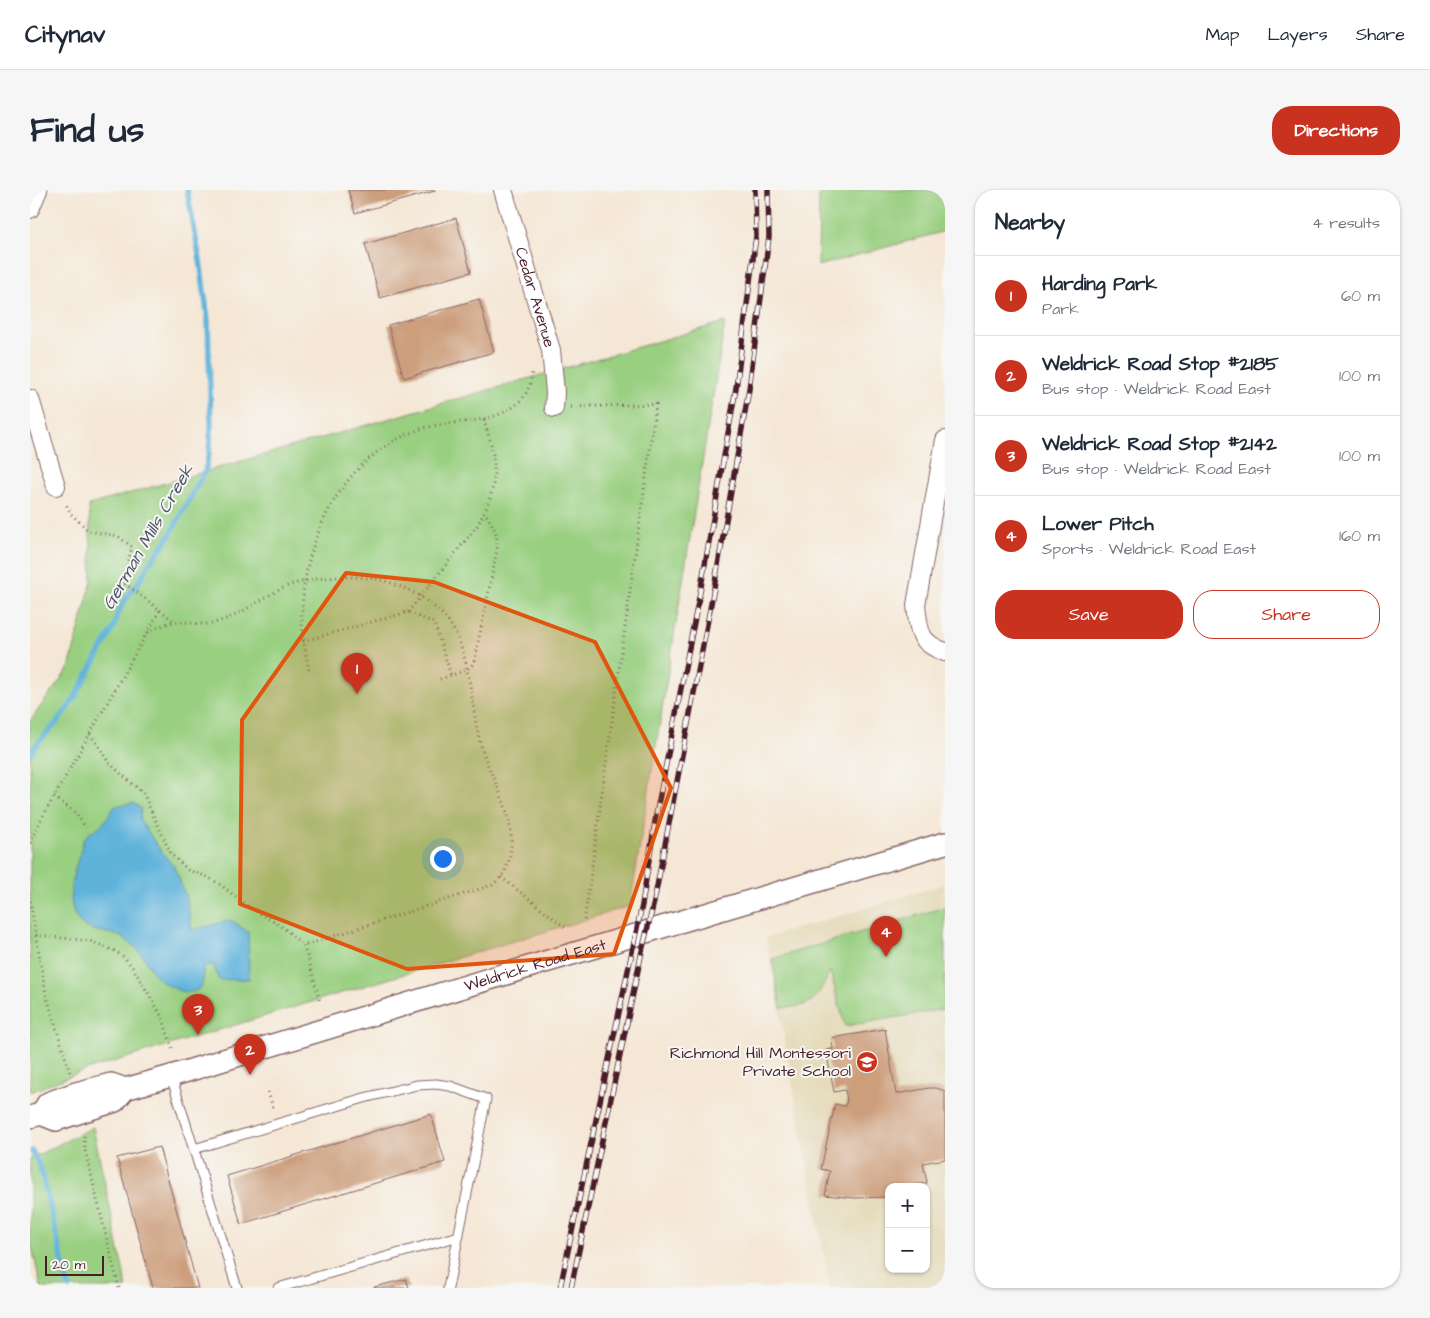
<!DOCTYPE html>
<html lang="en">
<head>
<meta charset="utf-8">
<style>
	:root { --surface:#fff; --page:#f6f6f7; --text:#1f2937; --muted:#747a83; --line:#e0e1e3; --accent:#c8321e }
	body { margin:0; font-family:"Architects Daughter",sans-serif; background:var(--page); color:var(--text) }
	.controls { position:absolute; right:15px; bottom:15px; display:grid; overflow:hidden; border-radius:10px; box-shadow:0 1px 4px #0004 }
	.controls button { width:45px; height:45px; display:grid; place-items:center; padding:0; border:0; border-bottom:1px solid var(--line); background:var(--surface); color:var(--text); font:25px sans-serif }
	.scale { position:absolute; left:15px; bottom:12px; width:59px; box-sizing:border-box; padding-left:5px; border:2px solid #4a1f2b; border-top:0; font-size:14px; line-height:18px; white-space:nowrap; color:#4a1f2b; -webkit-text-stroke:4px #f6f6f2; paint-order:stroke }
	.you { position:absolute; left:412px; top:668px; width:18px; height:18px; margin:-12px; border:4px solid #fff; border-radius:50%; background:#1a73e8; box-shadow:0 0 0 8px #1a73e833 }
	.badge { display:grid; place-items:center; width:32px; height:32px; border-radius:50%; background:var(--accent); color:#fff; font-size:16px; font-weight:700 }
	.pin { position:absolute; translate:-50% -41px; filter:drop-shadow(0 1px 2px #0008) }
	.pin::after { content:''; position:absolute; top:26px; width:18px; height:15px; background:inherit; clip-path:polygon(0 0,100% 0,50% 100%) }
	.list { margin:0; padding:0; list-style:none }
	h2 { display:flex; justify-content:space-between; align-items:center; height:65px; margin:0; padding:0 20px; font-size:21px }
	h2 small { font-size:16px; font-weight:400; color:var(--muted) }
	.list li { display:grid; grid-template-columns:32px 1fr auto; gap:15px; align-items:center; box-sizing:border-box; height:80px; padding:0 20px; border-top:1px solid var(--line) }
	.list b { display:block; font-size:19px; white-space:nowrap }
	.list p { margin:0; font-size:16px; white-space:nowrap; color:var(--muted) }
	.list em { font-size:16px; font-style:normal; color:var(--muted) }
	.actions { display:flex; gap:10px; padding:15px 20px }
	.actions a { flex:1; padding:11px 0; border:1px solid var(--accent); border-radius:20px; text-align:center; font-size:18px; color:var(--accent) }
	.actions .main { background:var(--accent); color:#fff }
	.map { position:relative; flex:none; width:915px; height:1098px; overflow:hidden; border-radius:20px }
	header { display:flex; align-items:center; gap:30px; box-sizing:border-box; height:70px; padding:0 25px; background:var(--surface); border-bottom:1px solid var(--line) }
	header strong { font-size:24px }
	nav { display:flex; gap:28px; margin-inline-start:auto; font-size:18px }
	.intro { display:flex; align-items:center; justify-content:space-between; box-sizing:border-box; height:120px; padding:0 30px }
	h1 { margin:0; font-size:35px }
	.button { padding:12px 22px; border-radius:20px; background:var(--accent); color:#fff; font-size:18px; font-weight:700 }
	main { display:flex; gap:30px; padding:0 30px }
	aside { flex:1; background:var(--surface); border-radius:20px; box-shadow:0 1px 4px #0004 }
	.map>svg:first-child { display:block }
	.built { fill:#e5daba; fill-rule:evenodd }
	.green { fill:#99cf80; stroke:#727756 }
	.water { fill:#5fb3db; stroke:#546983 }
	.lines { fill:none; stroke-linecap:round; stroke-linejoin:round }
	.stream { stroke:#5fb3db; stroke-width:5.5 }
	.building { fill:#cc9e7c }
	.service-casing { stroke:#866566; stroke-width:11 }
	.minor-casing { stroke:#866566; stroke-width:20 }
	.tertiary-casing { stroke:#866566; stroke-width:24 }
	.path { stroke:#866566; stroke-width:3; stroke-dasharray:1 4; stroke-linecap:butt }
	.service { stroke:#fff; stroke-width:9 }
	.minor { stroke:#fff; stroke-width:18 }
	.tertiary { stroke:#fff; stroke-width:21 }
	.rail-casing { stroke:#4a1f2b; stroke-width:5.5 }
	.rail { stroke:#f6f6f2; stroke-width:4; stroke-dasharray:11; stroke-linecap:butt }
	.marked { fill:#e0560e; fill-opacity:0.2; stroke:#e0560e; stroke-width:4; stroke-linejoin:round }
	.labels { text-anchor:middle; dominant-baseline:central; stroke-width:4; stroke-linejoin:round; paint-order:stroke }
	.street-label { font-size:16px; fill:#4a1f2b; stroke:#f6f6f2 }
	.poi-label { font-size:16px; fill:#4a1f2b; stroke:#f6f6f2; text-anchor:end }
	.water-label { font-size:18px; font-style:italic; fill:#515369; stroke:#f6f6f2 }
</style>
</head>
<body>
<header>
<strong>Citynav</strong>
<nav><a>Map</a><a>Layers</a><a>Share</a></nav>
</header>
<div class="intro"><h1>Find us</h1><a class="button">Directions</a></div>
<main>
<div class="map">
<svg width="915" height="1098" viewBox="0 0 915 1098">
	<rect width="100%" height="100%" fill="#f6f6f2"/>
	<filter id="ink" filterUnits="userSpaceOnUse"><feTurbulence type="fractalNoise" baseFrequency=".02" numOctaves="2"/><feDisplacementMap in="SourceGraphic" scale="10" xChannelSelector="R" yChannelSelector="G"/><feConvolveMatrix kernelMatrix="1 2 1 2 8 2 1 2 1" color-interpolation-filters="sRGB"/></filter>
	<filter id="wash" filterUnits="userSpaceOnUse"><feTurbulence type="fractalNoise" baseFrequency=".0096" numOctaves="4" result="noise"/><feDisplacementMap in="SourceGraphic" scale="20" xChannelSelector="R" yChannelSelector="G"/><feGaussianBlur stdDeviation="1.12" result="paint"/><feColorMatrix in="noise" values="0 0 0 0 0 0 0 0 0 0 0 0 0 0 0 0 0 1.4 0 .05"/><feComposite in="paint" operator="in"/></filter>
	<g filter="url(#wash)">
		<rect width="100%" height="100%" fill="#f5e7d5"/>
		<!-- built -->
		<path class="built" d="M 915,694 L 915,1098 L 800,1098 L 736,748 ZM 859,997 L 896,997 L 896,1079 L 859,1079 Z"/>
		<!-- green -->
		<path class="green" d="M 789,0 L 915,0 L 915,41 L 788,76 Z
			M 695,132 L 600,716 L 56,880 L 0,902 L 0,531 L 39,478 L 62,390 L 59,315 Z
			M 915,717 L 915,819 L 815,836 L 800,781 C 795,792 788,809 776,814 C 769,817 759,817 751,818 L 742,769 Z
			M 63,937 L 97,1098 L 11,1098 L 0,1048 L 0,969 Z"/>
		<!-- water -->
		<path class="water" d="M 103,613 L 111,618 L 110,630 L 130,660 L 145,678 L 157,710 L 162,740 L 179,736 L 201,730 L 218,742 L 219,789 L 189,790 L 183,774 L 173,777 C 173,791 176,801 158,802 C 153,802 149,801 144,798 C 121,789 122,776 108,760 C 104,756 98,751 93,748 C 79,740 55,744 46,727 C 36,708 43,683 50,664 C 51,659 52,653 54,649 C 60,640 69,639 74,632 C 78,628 80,620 85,617 C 88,614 98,615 103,613 Z"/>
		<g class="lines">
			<!-- stream -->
			<path class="stream" d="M 0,564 L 5,556 L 28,531 L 44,509 L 84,437 L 88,423 L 97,407 L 110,390 L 120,372 L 137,350 L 175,281 L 179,264 L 181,237 L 178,130 L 170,70 L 157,0
				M 2,961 L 11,980 L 39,1098"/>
		</g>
		<g id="blocks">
			<!-- building -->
			<path class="building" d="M 318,0 L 405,0 L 405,1 L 325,23 Z
				M 426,28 L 441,82 L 350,108 L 335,54 Z
				M 449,109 L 464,162 L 374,188 L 358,135 Z
				M 855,839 L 866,904 L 899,898 L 906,898 L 915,901 L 915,969 L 893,973 L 897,993 L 885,995 L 885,997 L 859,997 L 859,1007 L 825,1008 L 795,1005 L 800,981 L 791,979 L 805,914 L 815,916 L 817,910 L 815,900 L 804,902 L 796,860 L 803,859 L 802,848 Z
				M 401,924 L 415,972 L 211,1034 L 197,986 Z
				M 129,957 L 168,1098 L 123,1098 L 87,968 Z
				M 376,1089 L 379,1098 L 344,1098 L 344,1097 Z"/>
		</g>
	</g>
	<g filter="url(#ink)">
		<use href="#blocks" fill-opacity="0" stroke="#866566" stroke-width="1"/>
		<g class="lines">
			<!-- service casing -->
			<g class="service-casing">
				<path id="service" d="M 141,886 L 207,1098
					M 164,959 L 334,908 L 387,895 L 406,894 L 420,896 L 456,909 L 418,1098
					M 248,1098 L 429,1046"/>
			</g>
			<!-- minor casing -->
			<g class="minor-casing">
				<g id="minor">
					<path id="s1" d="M 473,0 L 521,160 L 525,202 L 524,218"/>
					<path d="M 0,19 L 8,0"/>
					<path d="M 0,209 L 26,296"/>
					<path d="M 915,250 L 886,415 C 889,441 888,452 915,462"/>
				</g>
			</g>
			<!-- tertiary casing -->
			<g class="tertiary-casing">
				<g id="tertiary">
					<path id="s2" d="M 11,924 L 18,913 L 46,903 L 81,894 L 95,899 L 141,886 L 515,772 L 915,653"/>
					<path d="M 0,927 L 11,924 L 26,930 L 85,911 L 95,899"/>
				</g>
			</g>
			<!-- path -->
			<path class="path" d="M 541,217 L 626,214 L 554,733
				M 130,420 L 145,432
				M 378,422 L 447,336 C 470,296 468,270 453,228
				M 118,442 C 126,439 137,432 146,432 C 161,431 170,437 187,432 C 210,426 230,409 251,399 C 273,387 326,384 351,390 C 375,396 403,411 418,431 C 444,466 439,524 454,565 C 464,593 480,617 481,648 C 482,660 479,677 471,687 C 468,690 465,693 462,695 L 273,756
				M 273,451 L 378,422 L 404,433 L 421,485
				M 279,480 C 275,461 271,441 272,420 C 275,345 314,266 388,240 C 414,231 445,234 470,224 C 491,215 500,203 502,182
				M 410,489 L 437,480 L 444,473 L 467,360 C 468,343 464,337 455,323
				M 60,544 L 70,558 L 78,572 L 113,603 L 141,664 L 158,680 L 178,687 L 191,695 L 216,715 L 251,736 L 262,745 L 273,756 L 279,771 L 290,812
				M 24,607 L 44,621 L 56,638
				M 0,653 L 12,628 L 130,420 L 93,392 L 102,357 L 88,346 L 59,341 L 41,324 L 35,312
				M 471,687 L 536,738
				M 0,711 L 16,804 L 41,886
				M 6,745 L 60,751 L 85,761 L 95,768 L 103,778 L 127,818 L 133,829 L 142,858
				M 238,902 L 244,921
				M 54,946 L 55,960 L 89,1098"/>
			<!-- service -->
			<use href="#service" class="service"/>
			<!-- minor -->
			<use href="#minor" class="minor"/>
			<!-- tertiary -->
			<use href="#tertiary" class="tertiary"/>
			<!-- rail casing -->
			<g class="rail-casing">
				<path id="rail" d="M 530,1098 L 612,715 L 626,625 L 671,397 L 706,198 L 726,46 L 725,0
					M 541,1098 L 612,761 L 624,712 L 684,398 L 719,199 L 739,47 L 738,0"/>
			</g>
			<!-- rail -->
			<use href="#rail" class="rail"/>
		</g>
	</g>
	<!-- marked area -->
	<path class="marked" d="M 316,383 L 404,392 L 565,452 L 641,598 L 584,764 L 377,779 L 210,714 L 212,530 Z"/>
	<!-- icons -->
	<defs>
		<g id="school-disc" transform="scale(1.125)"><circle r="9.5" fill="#c8321e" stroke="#f6f6f2"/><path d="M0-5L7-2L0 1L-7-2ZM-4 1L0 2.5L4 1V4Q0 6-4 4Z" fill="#fff"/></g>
	</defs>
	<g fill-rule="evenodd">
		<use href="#school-disc" x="837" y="872"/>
	</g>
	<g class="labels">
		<!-- street labels -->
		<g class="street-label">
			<text stroke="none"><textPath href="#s1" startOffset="112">Cedar Avenue</textPath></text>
			<text stroke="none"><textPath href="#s2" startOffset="522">Weldrick Road East</textPath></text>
		</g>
		<!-- poi labels -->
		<g class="poi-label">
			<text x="821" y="863">Richmond Hill Montessori<tspan x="821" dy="18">Private School</tspan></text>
		</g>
		<!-- water labels -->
		<g class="water-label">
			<text transform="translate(118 347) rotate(-60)">German Mills Creek</text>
		</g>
	</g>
</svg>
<div class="controls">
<button>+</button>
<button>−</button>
</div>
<div class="scale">20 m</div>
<div class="you"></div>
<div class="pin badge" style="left:327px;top:504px">1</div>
<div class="pin badge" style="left:220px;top:885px">2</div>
<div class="pin badge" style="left:168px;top:845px">3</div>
<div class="pin badge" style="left:856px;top:767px">4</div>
</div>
<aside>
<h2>Nearby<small>4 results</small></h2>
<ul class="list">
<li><span class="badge">1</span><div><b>Harding Park</b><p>Park</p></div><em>60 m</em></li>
<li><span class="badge">2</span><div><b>Weldrick Road Stop #2185</b><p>Bus stop · Weldrick Road East</p></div><em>100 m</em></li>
<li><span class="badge">3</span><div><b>Weldrick Road Stop #2142</b><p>Bus stop · Weldrick Road East</p></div><em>100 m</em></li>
<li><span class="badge">4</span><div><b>Lower Pitch</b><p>Sports · Weldrick Road East</p></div><em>160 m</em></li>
</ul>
<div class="actions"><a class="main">Save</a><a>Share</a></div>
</aside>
</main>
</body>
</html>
